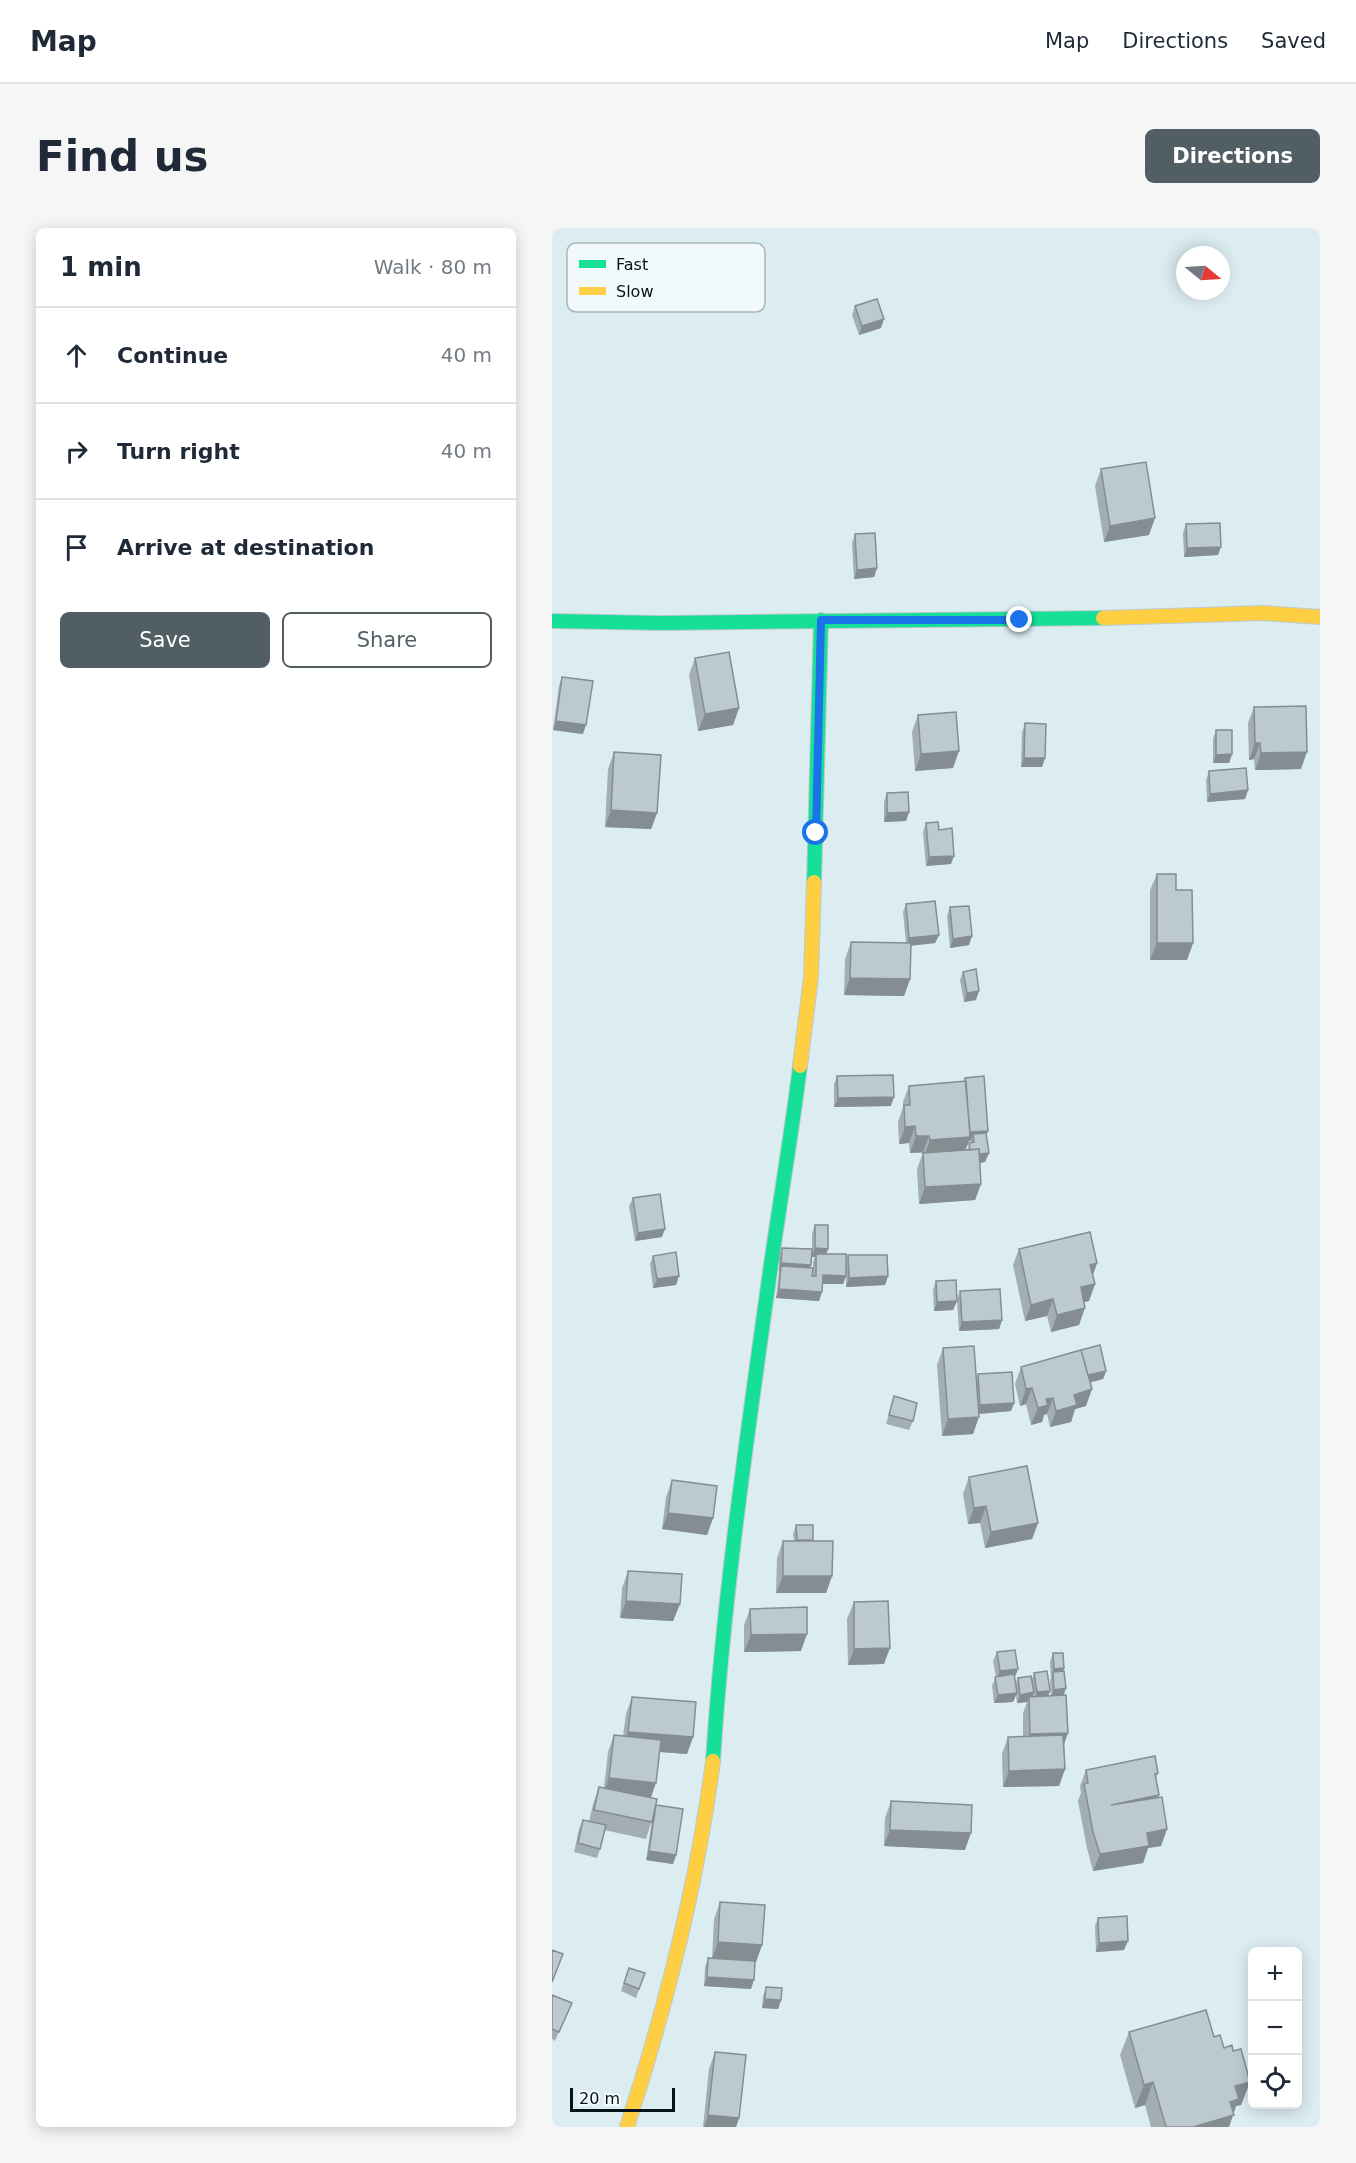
<!DOCTYPE html>
<html lang="en">
<head>
<meta charset="utf-8">
<style>
	:root { --surface:#fff; --page:#f6f6f7; --text:#1f2937; --muted:#747a83; --line:#e0e1e3; --accent:#515f64 }
	body { margin:0; font-family:"DejaVu Sans",sans-serif; background:var(--page); color:var(--text) }
	.controls { position:absolute; right:18px; bottom:18px; display:grid; overflow:hidden; border-radius:9px; box-shadow:0 3px 15px #0003 }
	.controls button { width:54px; height:54px; display:grid; place-items:center; padding:0; border:0; border-bottom:2px solid var(--line); background:var(--surface); color:var(--text); font:30px sans-serif }
	.compass { position:absolute; left:624px; top:18px; width:54px; height:54px; border-radius:50%; background:var(--surface); box-shadow:0 3px 15px #0003; rotate:108deg }
	.scale { position:absolute; left:18px; bottom:15px; width:105px; box-sizing:border-box; padding-left:6px; border:3px solid #061318; border-top:0; font-size:16px; line-height:21px; white-space:nowrap; color:#061318; -webkit-text-stroke:4px #f2f9fc; paint-order:stroke }
	.stop { position:absolute; width:18px; height:18px; margin:-14px; border:4px solid #1a73e8; border-radius:50%; background:#fff }
	.stop.end { background:#1a73e8; border-color:#fff; box-shadow:0 2px 6px #0008 }
	.list { margin:0; padding:0; list-style:none }
	h2 { display:flex; justify-content:space-between; align-items:center; height:78px; margin:0; padding:0 24px; font-size:26px }
	h2 small { font-size:20px; font-weight:400; color:var(--muted) }
	.list li { display:grid; grid-template-columns:39px 1fr auto; gap:18px; align-items:center; box-sizing:border-box; height:96px; padding:0 24px; border-top:2px solid var(--line) }
	.list b { display:block; font-size:22px; white-space:nowrap }
	.list em { font-size:20px; font-style:normal; color:var(--muted) }
	.actions { display:flex; gap:12px; padding:18px 24px }
	.actions a { flex:1; padding:14px 0; border:2px solid var(--accent); border-radius:9px; text-align:center; font-size:21px; color:var(--accent) }
	.actions .main { background:var(--accent); color:#fff }
	.icon { flex:none; width:33px; height:33px; fill:none; stroke:currentColor; stroke-width:2; stroke-linecap:round; stroke-linejoin:round }
	.map { position:relative; flex:none; width:768px; height:1899px; overflow:hidden; border-radius:9px }
	header { display:flex; align-items:center; gap:36px; box-sizing:border-box; height:84px; padding:0 30px; background:var(--surface); border-bottom:2px solid var(--line) }
	header strong { font-size:28px }
	nav { display:flex; gap:33px; margin-inline-start:auto; font-size:21px }
	.intro { display:flex; align-items:center; justify-content:space-between; box-sizing:border-box; height:144px; padding:0 36px }
	h1 { margin:0; font-size:42px }
	.button { padding:15px 27px; border-radius:9px; background:var(--accent); color:#fff; font-size:21px; font-weight:700 }
	main { display:flex; gap:36px; padding:0 36px }
	aside { flex:1; background:var(--surface); border-radius:9px; box-shadow:0 3px 15px #0003 }
	.map>svg:first-child { display:block }
	.lines { fill:none; stroke-linecap:round; stroke-linejoin:round }
	.fast-casing { stroke:#bbcacf; stroke-width:16 }
	.slow-casing { stroke:#bbcacf; stroke-width:16 }
	.fast { stroke:#16e098; stroke-width:14 }
	.slow { stroke:#ffcf43; stroke-width:14 }
	.wall { fill:#a2aeb2; fill-rule:evenodd }
	.shaded-wall { fill:#848d91 }
	.building { fill:#bccacf; stroke:#848d91; stroke-width:1.5 }
	.route { stroke:#1a73e8; stroke-width:8 }
	.key { fill:#f2f9fc; stroke:#abb4b8; stroke-width:1.5 }
	.key-label { font-size:16px; fill:#061318 }
</style>
</head>
<body>
<header>
<strong>Map</strong>
<nav><a>Map</a><a>Directions</a><a>Saved</a></nav>
</header>
<div class="intro"><h1>Find us</h1><a class="button">Directions</a></div>
<main>
<aside>
<h2>1 min<small>Walk · 80 m</small></h2>
<ul class="list">
<li><svg class="icon" aria-label="ahead" viewBox="0 0 24 24"><path d="M12 20V5M6 11l6-6 6 6"/></svg><div><b>Continue</b></div><em>40 m</em></li>
<li><svg class="icon" aria-label="right" viewBox="0 0 24 24"><path d="M7 20v-9h11M14 6l5 5-5 5"/></svg><div><b>Turn right</b></div><em>40 m</em></li>
<li><svg class="icon" aria-label="arrive" viewBox="0 0 24 24"><path d="M6 21V4h12l-3 4 3 4H6"/></svg><div><b>Arrive at destination</b></div></li>
</ul>
<div class="actions"><a class="main">Save</a><a>Share</a></div>
</aside>
<div class="map">
<svg width="768" height="1899" viewBox="0 0 768 1899">
	<rect width="100%" height="100%" fill="#dcedf2"/>
	<g class="lines">
		<!-- fast casing -->
		<g class="fast-casing">
			<path id="fast" d="M 0,393 L 110,395 L 551,390
				M 262,654 L 269,392
				M 161,1533 C 171,1374 194,1216 216,1058 C 226,984 239,911 248,838"/>
		</g>
		<!-- slow casing -->
		<g class="slow-casing">
			<path id="slow" d="M 551,390 L 711,385 L 768,389
				M 248,838 L 259,749 L 262,654
				M 75,1899 C 114,1779 145,1658 161,1533"/>
		</g>
		<!-- fast -->
		<use href="#fast" class="fast"/>
		<!-- slow -->
		<use href="#slow" class="slow"/>
	</g>
	<!-- wall -->
	<path class="wall" d="M 303,78 L 329,100 L 307,107 L 300,87 Z
		M 549,241 L 597,307 L 552,314 L 543,258 Z
		M 634,296 L 666,327 L 632,329 L 631,305 Z
		M 303,306 L 325,340 L 322,349 L 302,351 L 300,315 Z
		M 143,430 L 187,480 L 181,497 L 146,503 L 137,447 Z
		M 10,449 L 31,506 L 1,502 L 7,458 Z
		M 702,479 L 749,541 L 703,542 L 702,531 L 697,532 L 696,495 Z
		M 366,487 L 401,540 L 363,543 L 360,504 Z
		M 473,495 L 493,530 L 490,539 L 469,539 L 470,504 Z
		M 664,502 L 680,526 L 677,535 L 661,535 L 661,511 Z
		M 62,524 L 105,585 L 99,601 L 53,599 L 56,541 Z
		M 657,543 L 696,562 L 693,571 L 655,574 L 654,552 Z
		M 335,565 L 357,584 L 354,593 L 332,594 L 332,574 Z
		M 374,595 L 387,602 L 399,636 L 374,638 L 371,604 Z
		M 605,646 L 624,662 L 641,715 L 635,732 L 598,732 L 598,662 Z
		M 354,676 L 387,707 L 383,715 L 359,718 L 358,751 L 352,768 L 292,767 L 293,731 L 299,714 L 354,715 L 351,684 Z
		M 398,679 L 417,717 L 398,720 L 395,688 Z
		M 411,744 L 424,772 L 412,774 L 408,752 Z
		M 285,848 L 339,878 L 282,879 L 282,856 Z
		M 413,850 L 434,907 L 437,925 L 433,934 L 428,935 L 429,956 L 423,972 L 367,976 L 365,941 L 371,925 L 358,925 L 357,915 L 347,916 L 346,894 L 351,879 L 351,874 L 357,858 L 412,854 ZM 417,913 L 419,913 L 415,922 L 413,922 Z
		M 81,970 L 110,1009 L 83,1013 L 77,978 Z
		M 263,997 L 276,1021 L 274,1026 L 294,1033 L 296,1027 L 336,1048 L 333,1057 L 294,1059 L 294,1049 L 291,1056 L 270,1056 L 270,1064 L 267,1073 L 224,1070 L 227,1044 L 227,1028 L 230,1020 L 260,1021 L 260,1006 ZM 259,1029 L 263,1029 L 261,1034 L 261,1048 L 258,1040 Z
		M 467,1021 L 545,1035 L 541,1047 L 543,1056 L 537,1073 L 532,1074 L 527,1097 L 499,1104 L 495,1088 L 473,1093 L 461,1037 Z
		M 101,1028 L 127,1048 L 124,1057 L 101,1060 L 98,1036 Z
		M 384,1053 L 405,1073 L 401,1082 L 382,1083 L 381,1062 Z
		M 408,1063 L 450,1092 L 447,1101 L 407,1103 L 405,1072 Z
		M 391,1120 L 425,1151 L 426,1146 L 462,1175 L 459,1183 L 427,1186 L 421,1206 L 390,1208 L 385,1137 Z
		M 469,1139 L 554,1143 L 551,1151 L 538,1155 L 534,1178 L 523,1181 L 519,1194 L 498,1199 L 495,1186 L 492,1187 L 490,1194 L 479,1197 L 474,1176 L 468,1178 L 463,1156 Z
		M 342,1168 L 361,1193 L 357,1202 L 334,1196 Z
		M 417,1249 L 486,1295 L 480,1311 L 433,1320 L 428,1295 L 416,1296 L 411,1266 Z
		M 120,1252 L 161,1290 L 155,1307 L 110,1301 L 114,1269 Z
		M 244,1297 L 261,1312 L 261,1313 L 280,1348 L 274,1365 L 224,1365 L 225,1330 L 231,1313 L 242,1313 L 241,1306 Z
		M 76,1343 L 128,1376 L 121,1393 L 68,1390 L 70,1360 Z
		M 302,1374 L 332,1436 L 296,1437 L 295,1391 Z
		M 198,1381 L 249,1423 L 192,1424 L 192,1397 Z
		M 445,1424 L 462,1449 L 463,1456 L 466,1450 L 480,1451 L 482,1445 L 498,1463 L 496,1468 L 499,1468 L 498,1453 L 499,1449 L 498,1434 L 501,1425 L 512,1440 L 511,1443 L 514,1460 L 511,1467 L 513,1541 L 507,1558 L 451,1559 L 450,1526 L 456,1509 L 471,1508 L 471,1485 L 475,1474 L 465,1475 L 464,1467 L 461,1474 L 442,1475 L 440,1457 L 444,1449 L 441,1433 Z
		M 80,1469 L 141,1509 L 135,1526 L 108,1524 L 99,1570 L 102,1583 L 104,1577 L 124,1627 L 121,1636 L 94,1632 L 100,1592 L 94,1611 L 52,1602 L 48,1621 L 45,1630 L 22,1624 L 27,1601 L 31,1592 L 37,1594 L 41,1576 L 47,1559 L 52,1560 L 56,1524 L 62,1507 L 71,1508 L 74,1486 Z
		M 534,1542 L 606,1545 L 604,1551 L 607,1567 L 606,1570 L 615,1601 L 609,1618 L 596,1620 L 591,1635 L 541,1643 L 535,1620 L 526,1573 L 529,1565 L 528,1558 Z
		M 339,1573 L 413,1622 L 332,1618 L 333,1590 Z
		M 168,1674 L 210,1717 L 204,1734 L 203,1734 L 199,1761 L 152,1758 L 153,1739 L 156,1730 L 160,1730 L 162,1691 Z
		M 546,1690 L 572,1722 L 544,1724 L 543,1698 Z
		M 77,1740 L 93,1745 L 84,1770 L 69,1763 Z
		M 214,1759 L 229,1772 L 226,1781 L 210,1780 L 211,1768 Z
		M 0,1767 L 20,1775 L 3,1813 L 0,1811 Z
		M 577,1804 L 662,1809 L 672,1820 L 681,1823 L 698,1854 L 689,1877 L 684,1878 L 677,1899 L 599,1899 L 593,1877 L 583,1880 L 568,1827 Z
		M 163,1824 L 187,1890 L 184,1899 L 151,1899 L 157,1841 Z"/>
	<!-- shaded-wall -->
	<path class="shaded-wall" d="M 332,91 L 329,100 L 307,107 L 310,98 Z
		M 603,290 L 597,307 L 552,314 L 558,298 Z
		M 669,319 L 666,327 L 632,329 L 635,320 Z
		M 325,340 L 322,349 L 302,351 L 305,342 Z
		M 187,480 L 181,497 L 146,503 L 153,486 Z
		M 4,493 L 34,497 L 31,506 L 1,502 Z
		M 703,515 L 708,515 L 702,531 L 697,532 Z
		M 407,523 L 401,540 L 363,543 L 369,526 Z
		M 755,524 L 749,541 L 703,542 L 709,525 Z
		M 680,526 L 677,535 L 661,535 L 664,527 Z
		M 472,530 L 493,530 L 490,539 L 469,539 Z
		M 696,562 L 693,571 L 655,574 L 658,566 Z
		M 59,582 L 105,585 L 99,601 L 53,599 Z
		M 357,584 L 354,593 L 332,594 L 335,585 Z
		M 402,628 L 399,636 L 374,638 L 377,629 Z
		M 387,707 L 383,715 L 354,718 L 357,710 Z
		M 420,708 L 417,717 L 398,720 L 401,711 Z
		M 605,715 L 641,715 L 635,732 L 598,732 Z
		M 298,750 L 358,751 L 352,768 L 292,767 Z
		M 427,763 L 424,772 L 412,774 L 415,765 Z
		M 342,869 L 339,878 L 282,879 L 286,870 Z
		M 363,898 L 357,915 L 347,916 L 353,899 Z
		M 436,903 L 433,911 L 421,906 L 419,913 L 417,913 L 412,926 L 372,929 L 378,912 L 418,904 Z
		M 364,908 L 377,908 L 371,924 L 358,925 Z
		M 437,925 L 433,934 L 415,936 L 419,927 Z
		M 429,956 L 423,972 L 367,976 L 373,959 Z
		M 113,1001 L 110,1009 L 83,1013 L 86,1005 Z
		M 263,1020 L 276,1021 L 273,1029 L 264,1026 L 263,1029 L 259,1029 Z
		M 229,1035 L 259,1037 L 256,1046 L 229,1038 L 226,1044 Z
		M 545,1035 L 539,1052 L 538,1037 Z
		M 271,1047 L 294,1048 L 291,1056 L 268,1056 Z
		M 127,1048 L 124,1057 L 101,1060 L 105,1051 Z
		M 336,1048 L 333,1057 L 294,1059 L 297,1050 Z
		M 543,1056 L 537,1073 L 523,1076 L 529,1059 Z
		M 227,1061 L 270,1064 L 267,1073 L 224,1070 Z
		M 501,1071 L 495,1088 L 473,1093 L 479,1077 Z
		M 405,1073 L 401,1082 L 382,1083 L 385,1074 Z
		M 533,1080 L 527,1097 L 499,1104 L 505,1087 Z
		M 450,1092 L 447,1101 L 407,1103 L 410,1094 Z
		M 554,1143 L 551,1151 L 531,1156 L 535,1147 Z
		M 480,1160 L 474,1176 L 468,1178 L 474,1161 Z
		M 540,1161 L 534,1178 L 523,1181 L 519,1194 L 498,1199 L 504,1183 L 522,1167 Z
		M 501,1170 L 495,1186 L 492,1187 L 490,1194 L 479,1197 L 486,1180 L 494,1171 Z
		M 462,1175 L 459,1183 L 425,1186 L 428,1177 Z
		M 427,1189 L 421,1206 L 390,1208 L 396,1191 Z
		M 434,1278 L 428,1295 L 416,1296 L 422,1280 Z
		M 116,1285 L 161,1290 L 155,1307 L 110,1301 Z
		M 486,1295 L 480,1311 L 433,1320 L 439,1304 Z
		M 231,1348 L 280,1348 L 274,1365 L 224,1365 Z
		M 74,1373 L 128,1376 L 121,1393 L 68,1390 Z
		M 255,1406 L 249,1423 L 192,1424 L 199,1407 Z
		M 338,1420 L 332,1436 L 296,1437 L 302,1421 Z
		M 512,1440 L 509,1449 L 501,1444 L 499,1449 L 502,1441 Z
		M 466,1441 L 463,1449 L 444,1452 L 448,1443 Z
		M 514,1460 L 511,1469 L 499,1470 L 502,1462 Z
		M 498,1463 L 495,1471 L 482,1473 L 485,1464 Z
		M 482,1464 L 479,1473 L 477,1469 L 475,1474 L 465,1475 L 468,1467 Z
		M 465,1465 L 461,1474 L 442,1475 L 446,1467 Z
		M 76,1504 L 141,1509 L 135,1526 L 70,1521 Z
		M 516,1505 L 510,1522 L 472,1523 L 478,1506 Z
		M 513,1541 L 507,1558 L 451,1559 L 457,1543 Z
		M 57,1550 L 104,1555 L 98,1572 L 51,1567 Z
		M 607,1567 L 601,1584 L 559,1577 Z
		M 615,1601 L 609,1618 L 596,1620 L 591,1635 L 541,1643 L 548,1626 L 595,1605 Z
		M 338,1602 L 419,1605 L 413,1622 L 332,1618 Z
		M 97,1623 L 124,1627 L 121,1636 L 94,1632 Z
		M 576,1713 L 572,1722 L 544,1724 L 547,1715 Z
		M 166,1714 L 210,1717 L 204,1734 L 160,1731 Z
		M 155,1749 L 202,1752 L 199,1761 L 152,1758 Z
		M 213,1771 L 229,1772 L 226,1781 L 210,1780 Z
		M 601,1854 L 593,1877 L 583,1880 L 592,1857 Z
		M 698,1854 L 689,1877 L 684,1878 L 677,1899 L 641,1899 L 683,1858 Z
		M 156,1887 L 187,1890 L 184,1899 L 152,1899 Z"/>
	<!-- building -->
	<path class="building" d="M 325,71 L 332,91 L 310,98 L 303,78 Z
		M 594,234 L 603,290 L 558,298 L 549,241 Z
		M 668,295 L 669,319 L 635,320 L 634,296 Z
		M 323,305 L 325,340 L 305,342 L 303,306 Z
		M 177,424 L 187,480 L 153,486 L 143,430 Z
		M 10,449 L 41,453 L 34,497 L 4,493 Z
		M 754,478 L 755,524 L 709,525 L 708,515 L 703,515 L 702,479 Z
		M 404,484 L 407,523 L 369,526 L 366,487 Z
		M 473,495 L 494,496 L 493,530 L 472,530 Z
		M 664,502 L 680,502 L 680,526 L 664,527 Z
		M 62,524 L 109,527 L 105,585 L 59,582 Z
		M 694,540 L 696,562 L 658,566 L 657,543 Z
		M 356,564 L 357,584 L 335,585 L 335,565 Z
		M 386,594 L 387,602 L 400,600 L 402,628 L 377,629 L 374,595 Z
		M 605,646 L 624,646 L 624,662 L 640,662 L 641,715 L 605,715 Z
		M 383,673 L 387,707 L 357,710 L 354,676 Z
		M 417,678 L 420,708 L 401,711 L 398,679 Z
		M 299,714 L 359,715 L 358,751 L 298,750 Z
		M 424,741 L 427,763 L 415,765 L 411,744 Z
		M 341,847 L 342,869 L 286,870 L 285,848 Z
		M 432,848 L 436,903 L 418,904 L 413,850 Z
		M 414,853 L 418,909 L 378,912 L 377,908 L 364,908 L 363,898 L 353,899 L 352,877 L 358,877 L 357,858 Z
		M 434,905 L 437,925 L 427,926 L 427,921 L 418,922 L 417,915 L 422,914 L 421,906 Z
		M 427,921 L 429,956 L 373,959 L 371,925 Z
		M 108,966 L 113,1001 L 86,1005 L 81,970 Z
		M 263,997 L 276,997 L 276,1021 L 263,1020 Z
		M 538,1004 L 545,1035 L 538,1037 L 543,1056 L 529,1059 L 533,1080 L 505,1087 L 501,1071 L 479,1077 L 467,1021 Z
		M 230,1020 L 260,1021 L 259,1037 L 229,1035 Z
		M 124,1024 L 127,1048 L 105,1051 L 101,1028 Z
		M 264,1026 L 294,1026 L 294,1048 L 271,1047 L 270,1064 L 227,1061 L 229,1038 L 261,1040 L 260,1048 L 264,1048 Z
		M 296,1027 L 335,1027 L 336,1048 L 297,1050 Z
		M 404,1052 L 405,1073 L 385,1074 L 384,1053 Z
		M 448,1061 L 450,1092 L 410,1094 L 408,1063 Z
		M 548,1117 L 554,1143 L 536,1147 L 529,1122 Z
		M 422,1118 L 427,1189 L 396,1191 L 391,1120 Z
		M 529,1122 L 540,1161 L 522,1167 L 525,1177 L 504,1183 L 501,1170 L 494,1171 L 496,1177 L 486,1180 L 480,1160 L 474,1161 L 469,1139 Z
		M 460,1144 L 462,1175 L 428,1177 L 426,1146 Z
		M 342,1168 L 365,1175 L 361,1193 L 337,1187 Z
		M 475,1238 L 486,1295 L 439,1304 L 434,1278 L 422,1280 L 417,1249 Z
		M 120,1252 L 165,1258 L 161,1290 L 116,1285 Z
		M 244,1297 L 261,1297 L 261,1312 L 245,1312 Z
		M 231,1313 L 281,1313 L 280,1348 L 231,1348 Z
		M 76,1343 L 130,1346 L 128,1376 L 74,1373 Z
		M 336,1373 L 338,1420 L 302,1421 L 302,1374 Z
		M 255,1379 L 255,1406 L 199,1407 L 198,1381 Z
		M 463,1422 L 466,1441 L 448,1443 L 445,1424 Z
		M 501,1425 L 511,1425 L 512,1440 L 502,1441 Z
		M 495,1443 L 498,1463 L 485,1464 L 482,1445 Z
		M 512,1443 L 514,1460 L 502,1462 L 501,1444 Z
		M 462,1446 L 465,1465 L 446,1467 L 443,1449 Z
		M 479,1448 L 482,1464 L 468,1467 L 466,1450 Z
		M 514,1467 L 516,1505 L 478,1506 L 477,1469 Z
		M 80,1469 L 144,1474 L 141,1509 L 76,1504 Z
		M 62,1507 L 109,1512 L 104,1555 L 57,1550 Z
		M 511,1507 L 513,1541 L 457,1543 L 456,1509 Z
		M 603,1528 L 606,1545 L 603,1546 L 607,1567 L 559,1577 L 610,1569 L 615,1601 L 595,1605 L 597,1618 L 548,1626 L 541,1604 L 532,1556 L 536,1555 L 534,1542 Z
		M 47,1559 L 105,1571 L 100,1594 L 42,1582 Z
		M 339,1573 L 420,1577 L 419,1605 L 338,1602 Z
		M 104,1577 L 131,1581 L 124,1627 L 97,1623 Z
		M 31,1592 L 54,1597 L 48,1621 L 26,1615 Z
		M 168,1674 L 213,1677 L 210,1717 L 166,1714 Z
		M 575,1688 L 576,1713 L 547,1715 L 546,1690 Z
		M 0,1722 L 11,1726 L 0,1754 Z
		M 156,1730 L 203,1733 L 202,1752 L 155,1749 Z
		M 77,1740 L 93,1745 L 87,1761 L 72,1755 Z
		M 214,1759 L 230,1760 L 229,1772 L 213,1771 Z
		M 0,1767 L 20,1775 L 7,1804 L 0,1801 Z
		M 654,1782 L 662,1809 L 668,1807 L 672,1820 L 680,1817 L 681,1823 L 689,1821 L 698,1854 L 683,1858 L 687,1871 L 678,1874 L 682,1887 L 641,1899 L 614,1899 L 601,1854 L 592,1857 L 577,1804 Z
		M 163,1824 L 194,1827 L 187,1890 L 156,1887 Z"/>
	<g class="lines">
		<!-- route -->
		<path class="route" d="M 264,605 L 269,392 L 468,392"/>
	</g>
	<!-- legend -->
	<rect x="15" y="15" width="198" height="69" rx="9" class="key"/>
	<rect x="27" y="32" width="27" height="8" fill="#16e098"/>
	<rect x="27" y="59" width="27" height="8" fill="#ffcf43"/>
	<g class="key-label">
		<text x="64" y="42">Fast</text>
		<text x="64" y="69">Slow</text>
	</g>
</svg>
<div class="controls">
<button>+</button>
<button>−</button>
<button><svg class="icon" aria-label="locate" viewBox="0 0 24 24"><circle cx="12" cy="12" r="6"/><path d="M12 2v4M12 18v4M2 12h4M18 12h4"/></svg></button>
</div>
<svg class="compass" viewBox="-18 -18 36 36"><path d="M0-13l5 13h-10z" fill="#e53935"/><path d="M0 13l5-13h-10z" fill="#747a83"/></svg>
<div class="scale">20 m</div>
<div class="stop" style="left:264px;top:605px"></div>
<div class="stop end" style="left:468px;top:392px"></div>
</div>
</main>
</body>
</html>
